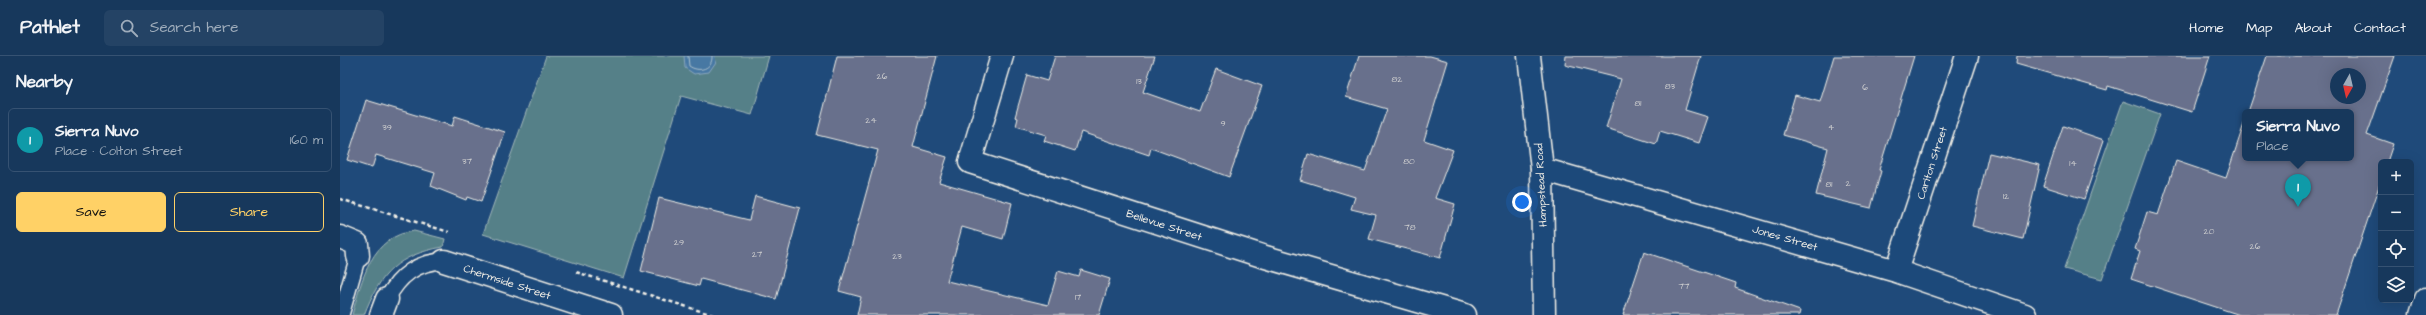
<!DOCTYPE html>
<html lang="en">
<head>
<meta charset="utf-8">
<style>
	:root { --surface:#17385c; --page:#244365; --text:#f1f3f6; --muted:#9eacbb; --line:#365272; --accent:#ffd166 }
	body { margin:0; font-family:"Architects Daughter",sans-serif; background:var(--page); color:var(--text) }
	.controls { position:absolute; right:12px; bottom:12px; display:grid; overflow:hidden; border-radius:6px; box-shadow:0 4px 16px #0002 }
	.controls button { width:36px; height:36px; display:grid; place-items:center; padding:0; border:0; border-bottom:1px solid var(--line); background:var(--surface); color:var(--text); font:20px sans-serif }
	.compass { position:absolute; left:1990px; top:12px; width:36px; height:36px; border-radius:50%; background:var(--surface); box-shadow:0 4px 16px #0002; rotate:188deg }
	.you { position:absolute; left:1182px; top:146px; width:14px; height:14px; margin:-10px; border:3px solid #fff; border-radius:50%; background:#1a73e8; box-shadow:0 0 0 6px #1a73e833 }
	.badge { display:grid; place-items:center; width:26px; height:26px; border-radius:50%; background:var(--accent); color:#fff; font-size:13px; font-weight:700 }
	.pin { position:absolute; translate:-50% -33px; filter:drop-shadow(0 1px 2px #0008) }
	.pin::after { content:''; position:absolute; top:21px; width:14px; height:12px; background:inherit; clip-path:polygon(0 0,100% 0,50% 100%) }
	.popup { position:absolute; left:1902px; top:53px; width:112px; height:52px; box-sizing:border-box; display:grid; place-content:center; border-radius:6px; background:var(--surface); filter:drop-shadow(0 1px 3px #0005); font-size:13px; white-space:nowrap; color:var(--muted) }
	.popup b { font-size:15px; color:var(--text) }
	.popup::after { content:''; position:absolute; left:50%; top:100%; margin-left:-8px; border:8px solid transparent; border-top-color:var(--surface) }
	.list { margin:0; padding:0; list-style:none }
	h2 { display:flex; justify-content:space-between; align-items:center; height:52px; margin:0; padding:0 16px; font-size:17px }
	h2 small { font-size:13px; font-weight:400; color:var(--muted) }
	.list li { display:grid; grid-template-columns:26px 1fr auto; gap:12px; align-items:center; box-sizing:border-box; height:64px; margin:0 8px 8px; padding:0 8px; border:1px solid var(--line); border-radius:6px }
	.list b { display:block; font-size:15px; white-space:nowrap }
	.list p { margin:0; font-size:13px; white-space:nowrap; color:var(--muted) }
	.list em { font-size:13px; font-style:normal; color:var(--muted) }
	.actions { display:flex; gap:8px; padding:12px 16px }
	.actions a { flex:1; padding:9px 0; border:1px solid var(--accent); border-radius:6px; text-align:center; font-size:14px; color:var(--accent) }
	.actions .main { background:var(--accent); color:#111 }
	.icon { flex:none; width:22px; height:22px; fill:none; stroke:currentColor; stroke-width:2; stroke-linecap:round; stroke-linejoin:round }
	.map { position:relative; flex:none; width:2086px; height:259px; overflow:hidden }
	header { display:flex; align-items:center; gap:24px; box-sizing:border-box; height:56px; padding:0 20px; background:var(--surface); border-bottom:1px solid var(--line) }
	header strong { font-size:19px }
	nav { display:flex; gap:22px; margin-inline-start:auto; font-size:14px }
	.search { width:280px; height:36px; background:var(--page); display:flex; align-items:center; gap:10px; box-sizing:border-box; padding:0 14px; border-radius:6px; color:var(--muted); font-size:15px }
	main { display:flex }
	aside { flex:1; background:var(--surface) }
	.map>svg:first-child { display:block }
	.green { fill:#548088; stroke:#a4b8b8 }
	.water { fill:#4678a3; stroke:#8ca8bf }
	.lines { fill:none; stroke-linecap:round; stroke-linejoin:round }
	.shore { stroke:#aec1cc; stroke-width:1 }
	.building { fill:#68708c; stroke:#f4f1e8; fill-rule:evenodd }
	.service-casing { stroke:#f4f1e8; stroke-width:18 }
	.minor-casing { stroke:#f4f1e8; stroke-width:25 }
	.tertiary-casing { stroke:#f4f1e8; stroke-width:25 }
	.path { stroke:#f4f1e8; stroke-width:2.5; stroke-dasharray:4 3; stroke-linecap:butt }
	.service { stroke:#1f4a7a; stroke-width:15 }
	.minor { stroke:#1f4a7a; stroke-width:22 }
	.tertiary { stroke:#1f4a7a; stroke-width:22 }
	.labels { text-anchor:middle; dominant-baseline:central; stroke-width:3; stroke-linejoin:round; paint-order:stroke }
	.number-label { font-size:9px; fill:#d1d1d1 }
	.street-label { font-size:11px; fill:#f4f1e8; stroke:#1f4a7a }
</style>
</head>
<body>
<header>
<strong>Pathlet</strong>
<div class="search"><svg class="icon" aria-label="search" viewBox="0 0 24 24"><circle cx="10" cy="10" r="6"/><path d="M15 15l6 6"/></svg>Search here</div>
<nav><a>Home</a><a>Map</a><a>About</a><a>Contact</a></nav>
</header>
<main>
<aside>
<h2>Nearby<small></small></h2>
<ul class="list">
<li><span class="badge" style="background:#0f9aa8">1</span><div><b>Sierra Nuvo</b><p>Place · Colton Street</p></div><em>160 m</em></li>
</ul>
<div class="actions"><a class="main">Save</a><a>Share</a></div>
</aside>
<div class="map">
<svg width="2086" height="259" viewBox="0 0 2086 259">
	<rect width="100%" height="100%" fill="#1f4a7a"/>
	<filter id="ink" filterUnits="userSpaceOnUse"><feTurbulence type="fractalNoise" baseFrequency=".025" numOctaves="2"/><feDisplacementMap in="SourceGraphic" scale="8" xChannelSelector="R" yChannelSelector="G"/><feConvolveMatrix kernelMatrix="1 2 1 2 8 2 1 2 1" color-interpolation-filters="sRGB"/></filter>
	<g filter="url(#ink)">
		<!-- green -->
		<path class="green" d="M 206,0 L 429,0 L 412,59 L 341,40 L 284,222 L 143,178 Z
			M 1783,45 L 1820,58 L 1762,223 L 1724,213 Z
			M 74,175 L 105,183 L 103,191 C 58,199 40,217 24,259 L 12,259 C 22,223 31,180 74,175 Z"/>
		<!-- water -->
		<path class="water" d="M 344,0 L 375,0 L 376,6 L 369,16 L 354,18 L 345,12 Z"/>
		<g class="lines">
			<!-- shore -->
			<path class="shore" d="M 348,0 L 349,10 C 359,17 373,13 372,0"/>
		</g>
		<!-- building -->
		<path class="building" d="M 497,0 L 597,0 L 573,91 L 607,101 L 599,126 L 672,147 L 663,183 L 622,171 L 607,225 L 708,249 L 718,215 L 739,221 L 741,214 L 770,223 L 759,259 L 517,259 L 521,241 L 499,235 L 538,94 L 477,79 Z
			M 715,0 L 815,0 L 803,36 L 860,56 L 876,13 L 922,30 L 889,121 L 811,92 L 809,99 L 741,76 L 735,95 L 704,85 L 706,79 L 676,70 L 678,62 L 675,61 L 687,19 L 707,25 Z
			M 1019,0 L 1090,0 L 1108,5 L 1084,84 L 1113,94 L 1095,142 L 1115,148 L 1100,202 L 1029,183 L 1036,159 L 1011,153 L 1015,141 L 960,124 L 968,98 L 1025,115 L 1047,53 L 1006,41 Z
			M 1226,0 L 1361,0 L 1345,54 L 1368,61 L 1359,87 L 1320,75 L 1316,88 L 1266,72 L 1281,23 L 1225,9 Z
			M 1494,0 L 1574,0 L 1539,114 L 1541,115 L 1531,152 L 1476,139 L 1488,92 L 1443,79 L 1455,39 L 1480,46 Z
			M 1677,0 L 1870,0 L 1852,56 L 1768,30 L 1767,34 L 1676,8 Z
			M 1927,0 L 2055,0 L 2027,79 L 2053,88 L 2047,106 L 2041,106 L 2041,124 L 1996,259 L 1900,259 L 1791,223 L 1800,195 L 1795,193 L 1807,156 L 1818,159 L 1836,105 L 1886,122 L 1905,65 L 1905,102 L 2011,102 L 2011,56 L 1908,56 ZM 1996,18 L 2020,18 L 2020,42 L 1996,42 Z
			M 26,44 L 112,70 L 115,60 L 165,76 L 141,146 L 127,141 L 126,144 L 91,130 L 95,117 L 36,99 L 32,112 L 7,104 Z
			M 1723,70 L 1764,84 L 1744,143 L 1703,130 Z
			M 1649,97 L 1700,109 L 1683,183 L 1632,170 Z
			M 415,140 L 460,152 L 436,243 L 361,223 L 359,230 L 301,215 L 319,142 L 409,164 Z
			M 1304,196 L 1396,227 L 1395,232 L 1460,255 L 1459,259 L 1283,259 Z"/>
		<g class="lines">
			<!-- service casing -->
			<g class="service-casing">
				<path id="service" d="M 47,243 C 59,220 76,206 104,205
					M 1,259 L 18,200"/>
			</g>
			<!-- minor casing -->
			<g class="minor-casing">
				<path id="minor" d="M 662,0 L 630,106 L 922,200 L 1125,259
					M 1202,113 L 1556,215 L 1685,259
					M 0,181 L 17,188 L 18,200
					M 104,205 L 271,259
					M 1556,215 L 1627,0
					M 41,259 L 47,243
					M 2081,259 L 2086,243"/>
			</g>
			<!-- tertiary casing -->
			<g class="tertiary-casing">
				<path id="tertiary" d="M 1189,0 L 1202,113 L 1204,259"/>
			</g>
			<!-- path -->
			<path class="path" d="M 0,143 L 109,176
				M 236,216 L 373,259"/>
			<!-- service -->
			<use href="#service" class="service"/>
			<!-- minor -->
			<use href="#minor" class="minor"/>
			<!-- tertiary -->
			<use href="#tertiary" class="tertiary"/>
		</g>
	</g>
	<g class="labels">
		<!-- number labels -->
		<g class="number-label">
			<text x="542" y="20">26</text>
			<text x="1057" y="23">82</text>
			<text x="799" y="25">13</text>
			<text x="1330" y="30">83</text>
			<text x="1525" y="31">6</text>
			<text x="1298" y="47">81</text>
			<text x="531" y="64">24</text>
			<text x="883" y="67">9</text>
			<text x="47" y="71">39</text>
			<text x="1491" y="71">4</text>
			<text x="127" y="105">37</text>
			<text x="1069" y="105">80</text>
			<text x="1733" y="107">14</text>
			<text x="1508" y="127">2</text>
			<text x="1489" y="128">81</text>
			<text x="1666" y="140">12</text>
			<text x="1070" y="171">78</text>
			<text x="1869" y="175">20</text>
			<text x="339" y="186">29</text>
			<text x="1915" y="190">26</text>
			<text x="417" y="198">27</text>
			<text x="557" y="200">23</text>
			<text x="1344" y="230">77</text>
			<text x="738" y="241">17</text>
		</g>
		<!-- street labels -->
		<g class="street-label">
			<text transform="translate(1592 107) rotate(-72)">Carlton Street</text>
			<text transform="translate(1201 129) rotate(-93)">Hampstead Road</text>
			<text transform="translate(824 169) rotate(18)">Bellevue Street</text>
			<text transform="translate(1445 182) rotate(16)">Jones Street</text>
			<text transform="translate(167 226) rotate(18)">Chermside Street</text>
		</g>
	</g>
</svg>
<div class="controls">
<button>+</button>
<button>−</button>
<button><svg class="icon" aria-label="locate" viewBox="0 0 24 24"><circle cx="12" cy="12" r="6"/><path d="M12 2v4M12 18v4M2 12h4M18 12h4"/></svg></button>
<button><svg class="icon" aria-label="layers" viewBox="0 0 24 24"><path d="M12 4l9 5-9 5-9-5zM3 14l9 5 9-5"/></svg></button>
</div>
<svg class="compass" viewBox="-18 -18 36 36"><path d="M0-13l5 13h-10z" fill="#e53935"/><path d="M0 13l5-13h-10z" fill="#9eacbb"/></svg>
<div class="you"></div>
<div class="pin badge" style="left:1958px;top:151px;background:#0f9aa8">1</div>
<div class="popup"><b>Sierra Nuvo</b>Place</div>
</div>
</main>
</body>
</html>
